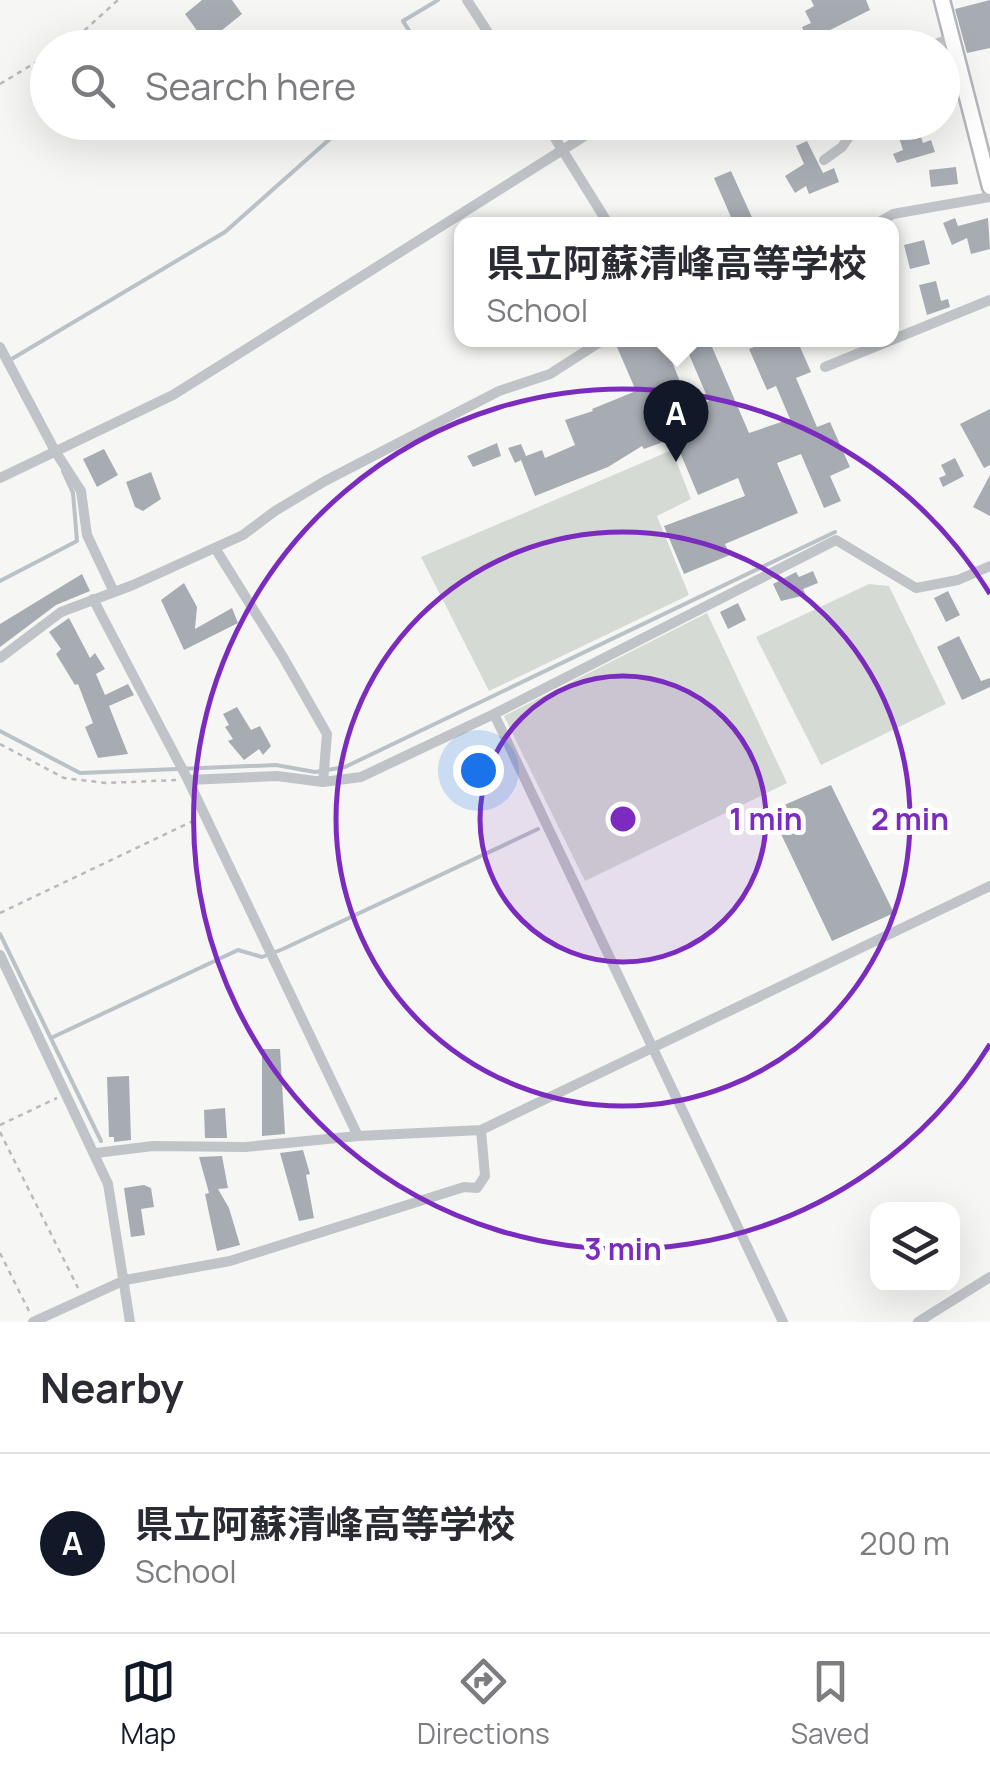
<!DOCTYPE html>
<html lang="en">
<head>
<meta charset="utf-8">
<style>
	:root { --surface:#fff; --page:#f2f2f3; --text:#2b2b33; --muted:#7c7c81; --line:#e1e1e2; --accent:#111827 }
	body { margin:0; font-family:Manrope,"Noto Sans JP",sans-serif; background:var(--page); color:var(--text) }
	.controls { position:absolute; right:30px; bottom:30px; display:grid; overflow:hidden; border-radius:20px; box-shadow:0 10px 40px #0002 }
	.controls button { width:90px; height:90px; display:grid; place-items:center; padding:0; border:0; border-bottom:2px solid var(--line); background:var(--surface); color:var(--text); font:50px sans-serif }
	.you { position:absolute; left:478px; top:770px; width:35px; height:35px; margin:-25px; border:8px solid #fff; border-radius:50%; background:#1a73e8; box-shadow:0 0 0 15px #1a73e833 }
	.badge { display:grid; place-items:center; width:65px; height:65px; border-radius:50%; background:var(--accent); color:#fff; font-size:32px; font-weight:700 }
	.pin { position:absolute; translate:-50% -82px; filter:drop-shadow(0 2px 5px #0008) }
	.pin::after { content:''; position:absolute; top:52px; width:35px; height:30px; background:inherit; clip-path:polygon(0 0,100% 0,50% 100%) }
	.popup { position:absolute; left:454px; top:217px; width:445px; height:130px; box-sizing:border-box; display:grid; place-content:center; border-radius:20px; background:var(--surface); filter:drop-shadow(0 2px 8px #0005); font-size:32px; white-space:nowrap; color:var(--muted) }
	.popup b { font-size:38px; color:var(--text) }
	.popup::after { content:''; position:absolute; left:50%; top:100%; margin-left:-20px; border:20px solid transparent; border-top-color:var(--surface) }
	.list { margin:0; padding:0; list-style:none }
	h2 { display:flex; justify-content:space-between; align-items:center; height:130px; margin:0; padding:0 40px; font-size:42px }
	h2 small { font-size:32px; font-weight:400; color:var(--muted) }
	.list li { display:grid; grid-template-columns:65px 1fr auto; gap:30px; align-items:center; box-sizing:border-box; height:180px; padding:0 40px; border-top:2px solid var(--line) }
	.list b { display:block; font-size:38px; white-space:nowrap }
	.list p { margin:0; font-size:32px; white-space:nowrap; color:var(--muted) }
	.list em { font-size:32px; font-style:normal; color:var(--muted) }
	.icon { flex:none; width:55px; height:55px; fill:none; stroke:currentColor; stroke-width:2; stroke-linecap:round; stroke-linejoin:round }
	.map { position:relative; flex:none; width:990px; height:1322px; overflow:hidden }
	.search { position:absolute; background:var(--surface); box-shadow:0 10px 40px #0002; left:30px; right:30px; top:30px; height:110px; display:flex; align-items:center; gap:25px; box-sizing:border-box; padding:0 35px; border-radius:55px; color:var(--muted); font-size:38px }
	.sheet { height:310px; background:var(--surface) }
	nav { display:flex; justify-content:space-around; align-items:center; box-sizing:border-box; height:140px; border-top:2px solid var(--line); background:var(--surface); font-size:28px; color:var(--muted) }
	nav a { display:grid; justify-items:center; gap:5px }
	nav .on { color:var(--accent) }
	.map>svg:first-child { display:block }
	.green { fill:#d5dbd4 }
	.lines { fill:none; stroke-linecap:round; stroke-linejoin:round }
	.stream { stroke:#bac1c7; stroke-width:4 }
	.building { fill:#a7acb3; fill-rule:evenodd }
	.secondary-casing { stroke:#b3b6bb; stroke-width:19 }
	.path { stroke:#b8babd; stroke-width:2.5; stroke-dasharray:5 5; stroke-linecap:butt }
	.street { stroke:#c0c3c7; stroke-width:10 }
	.secondary { stroke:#fff; stroke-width:14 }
	.ring { fill:none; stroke:#7b2cbf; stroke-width:5 }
	.centre { fill:#7b2cbf; stroke:#fff; stroke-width:5 }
	.ring-label { font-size:30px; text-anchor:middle; font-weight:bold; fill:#7b2cbf; stroke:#fff; stroke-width:10; stroke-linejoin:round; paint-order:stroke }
</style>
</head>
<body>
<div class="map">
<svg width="990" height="1322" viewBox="0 0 990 1322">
	<rect width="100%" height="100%" fill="#f6f7f4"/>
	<!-- green -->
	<path class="green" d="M 672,450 L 691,499 L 657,516 L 689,595 L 489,691 L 421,557 Z
		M 869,584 L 889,586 L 946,704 L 821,765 L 756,637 Z
		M 707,613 L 787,783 L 585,881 L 504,716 Z"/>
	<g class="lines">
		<!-- stream -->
		<path class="stream" d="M 420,48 L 403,21 L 438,0
			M 10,360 L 225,232 L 349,122
			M 0,581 L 77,541 L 73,493 L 63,471
			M 0,731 L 80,773 L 276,765 L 315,772 L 345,767 L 835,532
			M 0,934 L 101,1141
			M 51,1038 L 238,950 L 262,957 L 283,949 L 538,829"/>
	</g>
	<!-- building -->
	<path class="building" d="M 202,0 L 232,0 L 242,14 L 206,43 L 185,14 Z
		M 811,0 L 866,0 L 870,10 L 808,41 L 802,27 L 811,23 L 805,11 L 814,6 Z
		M 990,0 L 990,48 L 967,53 L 955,9 Z
		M 901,31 L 906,48 L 853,48 L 853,45 Z
		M 894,122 L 916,122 L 923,143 L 931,140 L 935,152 L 897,163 L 893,154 L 903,150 Z
		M 807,141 L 823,173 L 834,168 L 839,182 L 809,194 L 806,186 L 795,193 L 785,176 L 804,164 L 796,146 Z
		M 956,167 L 958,184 L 931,187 L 929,170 Z
		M 731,171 L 755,224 L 734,224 L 714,178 Z
		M 955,218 L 958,226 L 988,218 L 990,249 L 971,254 L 967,238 L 952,245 L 943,223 Z
		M 924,240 L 930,264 L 910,269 L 904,245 Z
		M 936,281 L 941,301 L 948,299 L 950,307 L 927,315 L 919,285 Z
		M 614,340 L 709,340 L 749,433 L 790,419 L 776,386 L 767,390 L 749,349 L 772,340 L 797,340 L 811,372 L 796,378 L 817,427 L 830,422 L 850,467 L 830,476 L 841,501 L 824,508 L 801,454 L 777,463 L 798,513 L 725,544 L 730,555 L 684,574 L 664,526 L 745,496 L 738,478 L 698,495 L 674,438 L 644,449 L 642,446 L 608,467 L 535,496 L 521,460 L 515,463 L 508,448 L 521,444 L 526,456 L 542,450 L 545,458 L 575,445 L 565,420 L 593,411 L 592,409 L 636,391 ZM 688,352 L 709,401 L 691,409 L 671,359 Z
		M 990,409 L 990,465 L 984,468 L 960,424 Z
		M 497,443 L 501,456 L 473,467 L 467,456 Z
		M 104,449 L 118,475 L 97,487 L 83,459 Z
		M 955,458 L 964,476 L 943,487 L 939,478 L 946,475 L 941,465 Z
		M 151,472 L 161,499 L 143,511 L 135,507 L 126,482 Z
		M 990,475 L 990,516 L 973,507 Z
		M 813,571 L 818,583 L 803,589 L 806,595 L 781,601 L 773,584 L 796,572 L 799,577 Z
		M 82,574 L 90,591 L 56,605 L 0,647 L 0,624 Z
		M 184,583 L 197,607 L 195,629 L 232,608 L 238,623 L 184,650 L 161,600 Z
		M 948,591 L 960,615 L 946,622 L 934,598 Z
		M 738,603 L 746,620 L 728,629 L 720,612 Z
		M 69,618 L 90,658 L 95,653 L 105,669 L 96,674 L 105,695 L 128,684 L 134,695 L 109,706 L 128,754 L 98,758 L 85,727 L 93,723 L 78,684 L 75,685 L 56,654 L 61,649 L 49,632 Z
		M 959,636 L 981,681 L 990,678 L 990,687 L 962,700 L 937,647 Z
		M 237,707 L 251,730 L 260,726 L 271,746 L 263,755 L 259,749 L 244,760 L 228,741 L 233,739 L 225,727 L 229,725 L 223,714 Z
		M 831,785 L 894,913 L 832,941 L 770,811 Z
		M 262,1049 L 280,1049 L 285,1134 L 262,1136 Z
		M 129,1076 L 131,1140 L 114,1142 L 114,1137 L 109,1137 L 107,1077 Z
		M 225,1108 L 227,1138 L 205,1138 L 204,1110 Z
		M 303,1150 L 310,1174 L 306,1175 L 314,1218 L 299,1221 L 280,1153 Z
		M 222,1156 L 228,1188 L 218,1189 L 229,1208 L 240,1245 L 217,1251 L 205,1194 L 209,1193 L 199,1157 Z
		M 144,1185 L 151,1188 L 154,1207 L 141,1209 L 145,1235 L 131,1237 L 124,1188 Z"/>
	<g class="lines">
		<!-- secondary casing -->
		<g class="secondary-casing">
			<path id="secondary" d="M 942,0 L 990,187"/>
		</g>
		<!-- path -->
		<path class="path" d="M 60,48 L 77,37 L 118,0
			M 0,84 L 48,55
			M 0,744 L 64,778 L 106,783 L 176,780
			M 0,913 L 193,821
			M 0,1125 L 57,1098
			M 0,1132 L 78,1288
			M 0,1253 L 29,1311"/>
		<!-- street -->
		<path class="street" d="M 467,0 L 498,48
			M 925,48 L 952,38
			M 545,122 L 609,225
			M 824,160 L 842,147 L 859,122
			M 874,225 L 893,214 L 990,197
			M 0,347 L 55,451 L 81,491 L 87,535 L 114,592
			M 825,367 L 990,300
			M 0,478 L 173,395 L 607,122
			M 215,548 L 283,657 L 327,734 L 323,782
			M 93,599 L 188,780 L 358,1136
			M 0,658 L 61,612 L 133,585 L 243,535 L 275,511 L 325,481 L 499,391 L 550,374 L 603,340
			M 494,714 L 836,540 L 916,588 L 958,580 L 990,566
			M 188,780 L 277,776 L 323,782 L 361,777 L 494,714 L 783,1322
			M 0,955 L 108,1184 L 130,1322
			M 96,1153 L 153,1146 L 245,1147 L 358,1136 L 481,1130 L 990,886
			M 33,1322 L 125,1280 L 230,1261 L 464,1187 L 477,1188 L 485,1176 L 481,1130
			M 918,1322 L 990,1277"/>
		<!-- secondary -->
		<use href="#secondary" class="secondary"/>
	</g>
	<!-- distance rings -->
	<circle cx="623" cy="819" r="143" fill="#7b2cbf" fill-opacity=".12"/>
	<g class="ring">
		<circle cx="623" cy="819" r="143"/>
		<circle cx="623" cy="819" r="287"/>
		<path d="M990 1044A430 430 0 1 1 990 594"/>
	</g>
	<circle cx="623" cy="819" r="15" class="centre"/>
	<g class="ring-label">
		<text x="766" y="830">1 min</text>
		<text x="910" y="830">2 min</text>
		<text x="623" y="1260">3 min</text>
	</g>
</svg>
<div class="controls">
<button><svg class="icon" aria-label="layers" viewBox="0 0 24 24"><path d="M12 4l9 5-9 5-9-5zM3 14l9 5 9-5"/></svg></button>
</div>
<div class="you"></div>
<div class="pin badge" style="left:676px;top:462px">A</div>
<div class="popup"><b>県立阿蘇清峰高等学校</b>School</div>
<div class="search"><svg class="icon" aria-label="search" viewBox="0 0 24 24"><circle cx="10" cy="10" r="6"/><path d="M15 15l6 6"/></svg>Search here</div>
</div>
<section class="sheet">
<h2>Nearby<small></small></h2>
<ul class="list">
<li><span class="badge">A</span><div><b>県立阿蘇清峰高等学校</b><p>School</p></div><em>200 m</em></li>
</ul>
</section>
<nav>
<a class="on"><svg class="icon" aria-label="map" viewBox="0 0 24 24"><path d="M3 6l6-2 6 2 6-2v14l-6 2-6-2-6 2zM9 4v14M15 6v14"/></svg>Map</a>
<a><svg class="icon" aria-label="directions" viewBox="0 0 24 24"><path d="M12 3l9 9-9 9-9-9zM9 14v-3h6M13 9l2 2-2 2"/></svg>Directions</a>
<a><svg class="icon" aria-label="saved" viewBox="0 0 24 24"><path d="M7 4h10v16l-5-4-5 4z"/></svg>Saved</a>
</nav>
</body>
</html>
